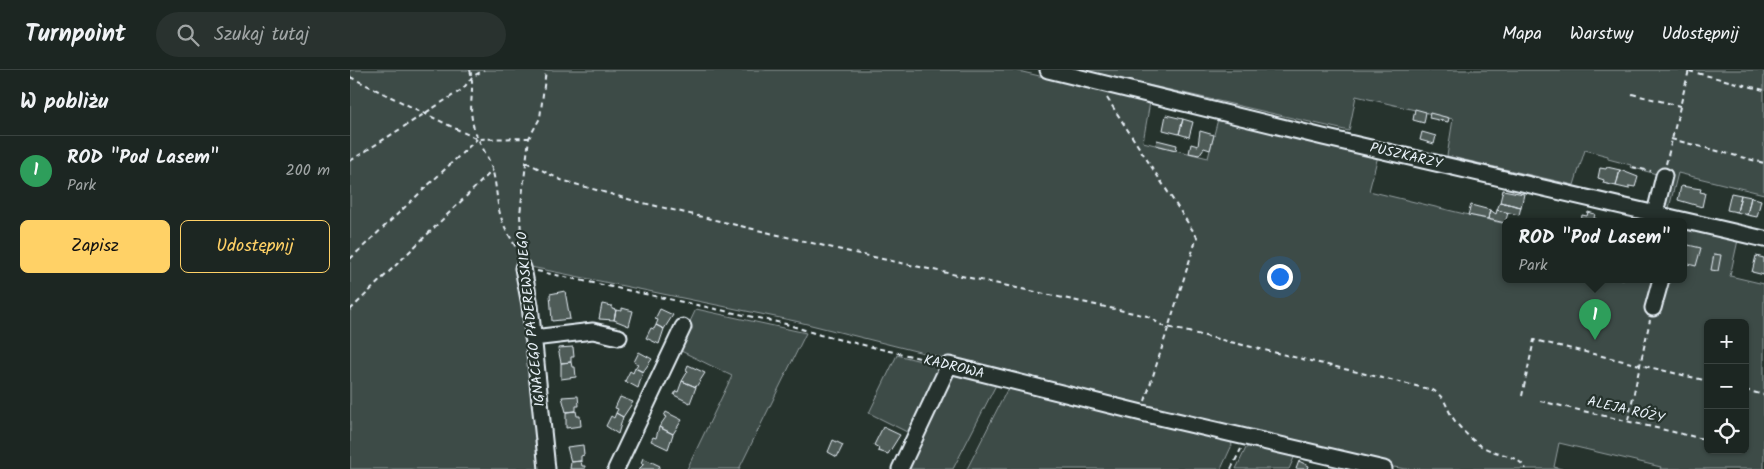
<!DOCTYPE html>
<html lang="pl">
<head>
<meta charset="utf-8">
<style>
	:root { --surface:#1c2622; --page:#29322f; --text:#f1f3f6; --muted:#a0a5a5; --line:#3a4340; --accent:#ffd166 }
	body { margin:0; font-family:Kalam,sans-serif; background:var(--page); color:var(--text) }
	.controls { position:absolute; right:15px; bottom:15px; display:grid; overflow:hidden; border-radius:8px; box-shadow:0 1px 4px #0004 }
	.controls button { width:45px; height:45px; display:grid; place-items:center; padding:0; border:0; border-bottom:1px solid var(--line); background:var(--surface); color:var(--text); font:25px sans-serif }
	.you { position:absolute; left:929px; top:206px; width:18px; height:18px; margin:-12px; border:4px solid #fff; border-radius:50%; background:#1a73e8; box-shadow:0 0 0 8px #1a73e833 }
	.badge { display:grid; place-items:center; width:32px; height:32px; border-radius:50%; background:var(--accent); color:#fff; font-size:16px; font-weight:700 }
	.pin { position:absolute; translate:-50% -41px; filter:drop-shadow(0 1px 2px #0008) }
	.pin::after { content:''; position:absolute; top:26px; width:18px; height:15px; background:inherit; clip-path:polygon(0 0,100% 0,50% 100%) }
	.popup { position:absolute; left:1152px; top:148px; width:185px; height:65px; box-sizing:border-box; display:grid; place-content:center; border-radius:8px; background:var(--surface); filter:drop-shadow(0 1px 4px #0005); font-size:16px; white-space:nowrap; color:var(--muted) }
	.popup b { font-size:19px; color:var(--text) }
	.popup::after { content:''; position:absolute; left:50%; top:100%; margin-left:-10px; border:10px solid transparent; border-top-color:var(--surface) }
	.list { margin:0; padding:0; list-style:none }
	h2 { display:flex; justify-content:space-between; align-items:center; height:65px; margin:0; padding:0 20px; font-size:21px }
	h2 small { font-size:16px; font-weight:400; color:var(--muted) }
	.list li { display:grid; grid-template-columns:32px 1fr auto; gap:15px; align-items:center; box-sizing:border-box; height:70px; padding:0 20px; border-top:1px solid var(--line) }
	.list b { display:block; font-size:19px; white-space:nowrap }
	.list p { margin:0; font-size:16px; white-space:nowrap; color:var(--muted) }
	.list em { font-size:16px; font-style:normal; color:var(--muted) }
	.actions { display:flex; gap:10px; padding:15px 20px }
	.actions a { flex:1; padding:11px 0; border:1px solid var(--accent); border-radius:8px; text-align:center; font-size:18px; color:var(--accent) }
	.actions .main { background:var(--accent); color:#111 }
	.icon { flex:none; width:28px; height:28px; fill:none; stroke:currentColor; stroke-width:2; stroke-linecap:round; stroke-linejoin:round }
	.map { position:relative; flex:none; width:1414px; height:399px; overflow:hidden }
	header { display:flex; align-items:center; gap:30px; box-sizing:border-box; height:70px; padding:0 25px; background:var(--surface); border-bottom:1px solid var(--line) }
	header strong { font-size:24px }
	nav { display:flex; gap:28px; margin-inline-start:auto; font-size:18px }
	.search { width:350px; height:45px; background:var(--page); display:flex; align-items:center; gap:12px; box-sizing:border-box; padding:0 18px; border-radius:28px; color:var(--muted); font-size:19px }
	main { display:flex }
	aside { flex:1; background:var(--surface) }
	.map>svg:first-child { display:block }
	.green { fill:#3e4b47; stroke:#939ea0; fill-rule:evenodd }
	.building { fill:#505c59; stroke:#e8f1f8 }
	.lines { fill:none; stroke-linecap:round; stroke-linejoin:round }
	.minor-casing { stroke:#e8f1f8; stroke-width:19 }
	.path { stroke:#e8f1f8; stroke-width:2; stroke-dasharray:5 4; stroke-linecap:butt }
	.minor { stroke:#26332d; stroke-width:15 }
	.labels { text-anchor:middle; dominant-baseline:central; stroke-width:4.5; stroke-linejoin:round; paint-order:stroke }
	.street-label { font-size:14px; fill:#e8f1f8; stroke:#26332d }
</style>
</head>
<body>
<header>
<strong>Turnpoint</strong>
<div class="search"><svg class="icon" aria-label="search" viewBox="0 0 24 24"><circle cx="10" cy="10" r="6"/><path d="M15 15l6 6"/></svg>Szukaj tutaj</div>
<nav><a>Mapa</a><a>Warstwy</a><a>Udostępnij</a></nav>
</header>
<main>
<aside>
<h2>W pobliżu<small></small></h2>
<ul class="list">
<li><span class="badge" style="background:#2e9e5b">1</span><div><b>ROD &quot;Pod Lasem&quot;</b><p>Park</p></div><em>200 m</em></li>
</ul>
<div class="actions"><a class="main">Zapisz</a><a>Udostępnij</a></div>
</aside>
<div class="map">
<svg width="1414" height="399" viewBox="0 0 1414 399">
	<rect width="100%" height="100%" fill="#26332d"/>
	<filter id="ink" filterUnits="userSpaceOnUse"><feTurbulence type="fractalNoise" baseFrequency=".02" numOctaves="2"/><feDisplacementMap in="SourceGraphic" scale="10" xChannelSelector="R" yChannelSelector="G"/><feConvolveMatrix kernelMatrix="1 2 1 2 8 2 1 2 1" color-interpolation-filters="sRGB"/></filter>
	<g filter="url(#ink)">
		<!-- green -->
		<path class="green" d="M 0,0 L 664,0 L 800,32 L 793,72 L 858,88 L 868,49 L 1028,86 L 1019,121 L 1156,154 L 1156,209 L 1334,209 L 1334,157 L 1388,170 L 1380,206 L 1414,214 L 1414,399 L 1310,399 L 1311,397 L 1209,373 L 1204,397 L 1212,399 L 1055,399 L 1044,397 L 1040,399 L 445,251 L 176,196 L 175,189 L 167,191 L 193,399 L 0,399 ZM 1358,253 L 1395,253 L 1395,380 L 1358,380 Z
			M 733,0 L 1414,0 L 1414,124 L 1328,103 L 1319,138 L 1312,136 L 1318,107 L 1280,97 L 1281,95 L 1258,89 L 1258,86 L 1235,80 L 1224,115 L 1097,86 L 1103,49 L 1006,26 L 999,61 Z
			M 346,239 L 456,263 L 389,399 L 337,399 L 382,306 L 327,279 Z
			M 547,285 L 591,296 L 561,364 L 519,343 Z
			M 601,299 L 648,311 L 603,399 L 553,399 Z
			M 660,314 L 878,366 L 882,375 L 871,399 L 617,399 Z
			M 907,372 L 947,381 L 939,399 L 886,399 L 896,378 Z"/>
		<!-- building -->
		<path class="building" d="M 1065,39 L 1076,42 L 1074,53 L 1063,50 Z
			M 1080,43 L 1099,48 L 1098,52 L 1079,48 Z
			M 816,45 L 833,49 L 829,64 L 813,60 Z
			M 833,49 L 843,52 L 839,67 L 829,64 Z
			M 850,61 L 864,65 L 860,80 L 854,78 L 849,85 L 839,83 L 841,74 L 848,76 Z
			M 1072,62 L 1086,66 L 1084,74 L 1070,70 Z
			M 807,70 L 827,75 L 826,80 L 806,75 Z
			M 1257,97 L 1270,100 L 1266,116 L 1253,113 L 1254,110 L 1248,108 L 1250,98 L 1256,99 Z
			M 1270,100 L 1288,107 L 1285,117 L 1279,116 L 1279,119 L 1266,116 Z
			M 1331,116 L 1351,119 L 1350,122 L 1355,123 L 1352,137 L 1328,130 Z
			M 1153,120 L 1174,124 L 1171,137 L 1150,132 Z
			M 1381,123 L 1391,125 L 1387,142 L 1377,140 Z
			M 1391,125 L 1401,127 L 1397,145 L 1387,142 Z
			M 1401,127 L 1411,130 L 1407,147 L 1397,145 Z
			M 1150,132 L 1171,137 L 1169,145 L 1147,140 Z
			M 1121,135 L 1140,140 L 1138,149 L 1118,145 Z
			M 1140,140 L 1146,144 L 1147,140 L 1158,143 L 1155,153 L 1138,149 Z
			M 1238,142 L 1245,144 L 1244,148 L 1251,151 L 1231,151 L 1232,145 L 1237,146 Z
			M 1334,174 L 1351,178 L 1346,196 L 1334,193 Z
			M 1364,184 L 1371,185 L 1368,201 L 1361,200 Z
			M 1406,186 L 1414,188 L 1414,205 L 1402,202 Z
			M 215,221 L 220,249 L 202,251 L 200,224 Z
			M 252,234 L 262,236 L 262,239 L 266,240 L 264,250 L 249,249 Z
			M 272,238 L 283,241 L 279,256 L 264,250 L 266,240 L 272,241 Z
			M 310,239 L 323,245 L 314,259 L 306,255 L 308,250 L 305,249 Z
			M 306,255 L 314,259 L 309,274 L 296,268 L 301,258 L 304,259 Z
			M 223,277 L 224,287 L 221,287 L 221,292 L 211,293 L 208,278 Z
			M 289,282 L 302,289 L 293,302 L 285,298 L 288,294 L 284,292 Z
			M 221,292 L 222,297 L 225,297 L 226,307 L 211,309 L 211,293 Z
			M 338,295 L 355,303 L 346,317 L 332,311 L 338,301 L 336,300 Z
			M 285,298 L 293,302 L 288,318 L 275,311 L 280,301 L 283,303 Z
			M 332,311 L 346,317 L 340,333 L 324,325 L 326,321 L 328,322 Z
			M 228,326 L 229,336 L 226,336 L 226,341 L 216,342 L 212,327 Z
			M 270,327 L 283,332 L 273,347 L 266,343 L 268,339 L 265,338 Z
			M 226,341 L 227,346 L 230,346 L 231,356 L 216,358 L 216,342 Z
			M 316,342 L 332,350 L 323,364 L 309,357 L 316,347 L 314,346 Z
			M 266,343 L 273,347 L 268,364 L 256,356 L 261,346 L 264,348 Z
			M 309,357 L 323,364 L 318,379 L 301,371 L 303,367 L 306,368 Z
			M 533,357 L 550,365 L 538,384 L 528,381 L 529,378 L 524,375 Z
			M 483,370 L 493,375 L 487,387 L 478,382 Z
			M 233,375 L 234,385 L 231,386 L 231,391 L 221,392 L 217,377 Z
			M 293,388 L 310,396 L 308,399 L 289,399 L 294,394 L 291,393 Z
			M 231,391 L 232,396 L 235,396 L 235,399 L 220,399 L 221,392 Z
			M 949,391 L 959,396 L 958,399 L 946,399 Z"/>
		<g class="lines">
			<!-- minor casing -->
			<g class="minor-casing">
				<path id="minor" d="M 698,0 L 973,67 L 1414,169
					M 1305,143 L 1314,106
					M 173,198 L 180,235 L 197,399
					M 1303,238 L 1311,209
					M 183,268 L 243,261 L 269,267
					M 266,399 L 333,257
					M 550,399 L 599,295 L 792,343 L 1034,399"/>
			</g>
			<!-- path -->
			<path class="path" d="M 120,0 C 125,16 119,33 122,49 C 124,67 137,82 142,99 C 147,114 146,132 151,147 C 155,161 164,171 169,185
				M 1339,1 L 1414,20
				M 0,7 L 127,69 L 179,68
				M 1282,24 L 1330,36
				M 757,28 L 847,167 L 795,331
				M 1321,69 L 1414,93
				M 0,91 L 113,19 L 122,7 L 134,0
				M 176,92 L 211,110 L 285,131 L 500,182 L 797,246 L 813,256 L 1083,320 C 1097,329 1095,336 1103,348 C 1109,358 1122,370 1131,376 C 1146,385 1167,384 1176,399
				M 1316,94 L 1339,0
				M 1282,97 L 1301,101
				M 172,186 L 170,144 L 179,68 L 190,48 L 196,0
				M 0,189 L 127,69
				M 187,201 L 436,254 L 470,265 L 587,292
				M 0,240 L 143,100
				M 1395,320 L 1414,325
				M 1172,326 L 1184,270 L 1358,311
				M 1190,331 L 1358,370
				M 1278,350 L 1300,250
				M 881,399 L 891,379"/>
			<!-- minor -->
			<use href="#minor" class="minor"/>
		</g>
	</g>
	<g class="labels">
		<!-- street labels -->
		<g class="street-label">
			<text transform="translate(1056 86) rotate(13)">PUSZKARZY</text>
			<text transform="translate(181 249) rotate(-96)">IGNACEGO PADEREWSKIEGO</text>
			<text transform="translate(604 297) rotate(14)">KADROWA</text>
			<text transform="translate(1276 340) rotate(13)">ALEJA RÓŻY</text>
		</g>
	</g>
</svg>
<div class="controls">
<button>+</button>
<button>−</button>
<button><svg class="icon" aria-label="locate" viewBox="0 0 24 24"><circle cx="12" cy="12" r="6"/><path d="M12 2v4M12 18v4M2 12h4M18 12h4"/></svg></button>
</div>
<div class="you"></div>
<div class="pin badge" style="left:1245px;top:270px;background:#2e9e5b">1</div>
<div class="popup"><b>ROD &quot;Pod Lasem&quot;</b>Park</div>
</div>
</main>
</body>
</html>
